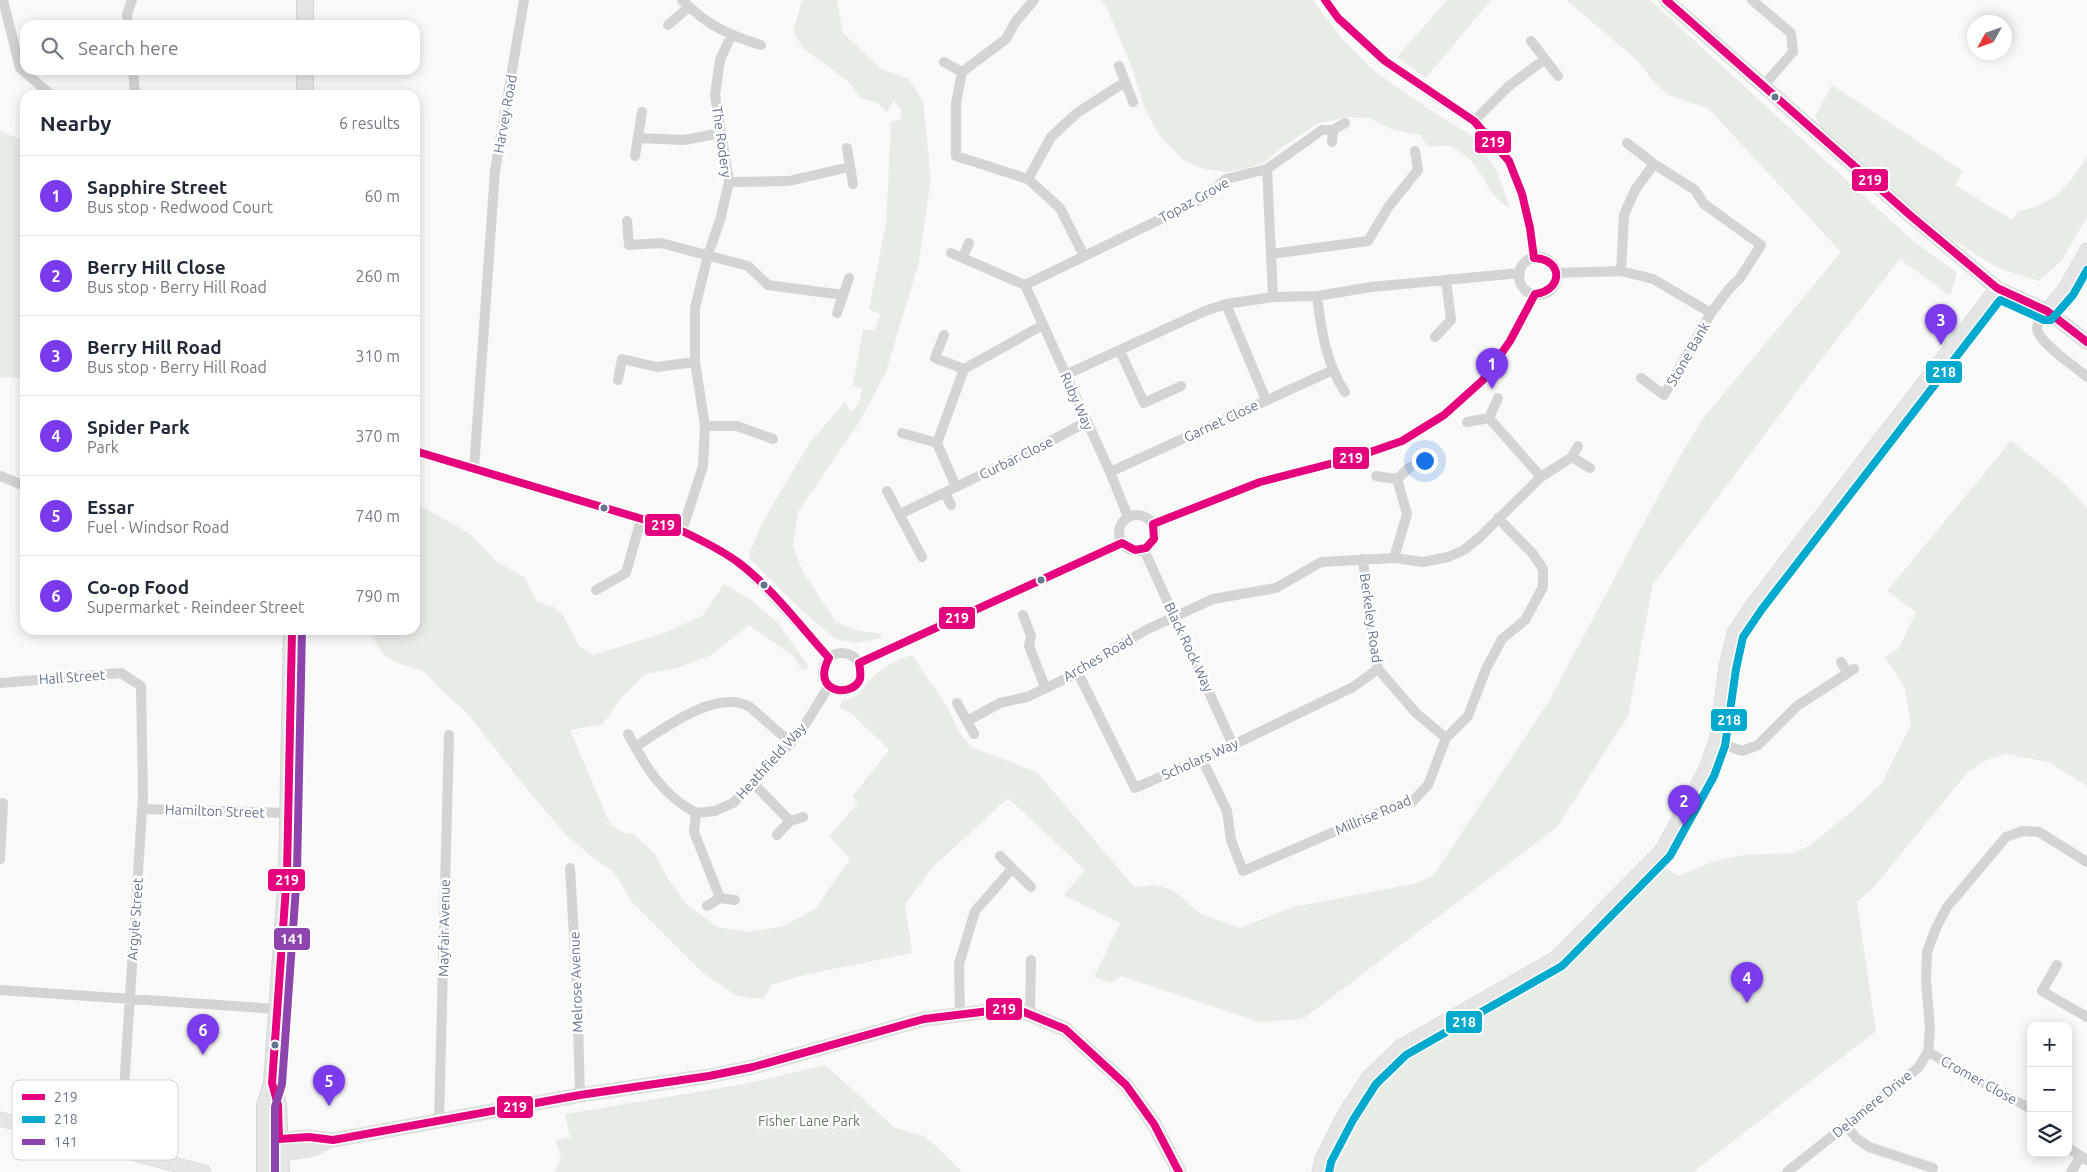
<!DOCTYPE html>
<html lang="en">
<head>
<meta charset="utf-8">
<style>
	:root { --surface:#fff; --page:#f2f2f3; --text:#1f2937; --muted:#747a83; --line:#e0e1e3; --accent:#7c3aed }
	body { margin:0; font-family:Ubuntu,sans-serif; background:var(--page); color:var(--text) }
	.controls { position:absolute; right:15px; bottom:15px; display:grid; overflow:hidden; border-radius:10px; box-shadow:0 2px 12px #0003 }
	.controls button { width:45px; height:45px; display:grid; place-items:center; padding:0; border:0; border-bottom:1px solid var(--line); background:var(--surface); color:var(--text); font:25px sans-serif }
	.compass { position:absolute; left:1967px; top:15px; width:45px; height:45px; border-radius:50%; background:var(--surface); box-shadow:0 2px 12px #0003; rotate:230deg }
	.you { position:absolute; left:1424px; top:460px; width:18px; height:18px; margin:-12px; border:4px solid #fff; border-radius:50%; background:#1a73e8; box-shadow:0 0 0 8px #1a73e833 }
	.badge { display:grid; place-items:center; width:32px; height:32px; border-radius:50%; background:var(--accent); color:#fff; font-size:16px; font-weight:700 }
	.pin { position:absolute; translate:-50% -41px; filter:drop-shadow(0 1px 2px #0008) }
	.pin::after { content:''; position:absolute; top:26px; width:18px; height:15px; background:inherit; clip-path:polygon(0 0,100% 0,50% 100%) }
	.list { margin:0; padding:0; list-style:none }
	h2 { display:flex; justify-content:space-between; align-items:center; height:65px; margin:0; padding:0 20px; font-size:21px }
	h2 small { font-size:16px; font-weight:400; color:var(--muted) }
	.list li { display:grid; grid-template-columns:32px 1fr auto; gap:15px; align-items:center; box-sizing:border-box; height:80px; padding:0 20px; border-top:1px solid var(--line) }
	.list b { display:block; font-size:19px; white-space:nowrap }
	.list p { margin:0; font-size:16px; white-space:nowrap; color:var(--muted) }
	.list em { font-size:16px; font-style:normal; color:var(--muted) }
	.icon { flex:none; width:28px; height:28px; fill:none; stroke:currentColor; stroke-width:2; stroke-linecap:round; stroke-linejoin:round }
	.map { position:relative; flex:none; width:2087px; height:1172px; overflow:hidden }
	.search { position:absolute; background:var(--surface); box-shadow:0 2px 12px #0003; left:20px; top:20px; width:400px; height:55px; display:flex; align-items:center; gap:12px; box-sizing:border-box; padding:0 18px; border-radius:15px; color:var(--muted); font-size:19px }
	.panel { position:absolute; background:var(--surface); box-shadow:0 2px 12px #0003; left:20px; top:90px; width:400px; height:545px; border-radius:15px }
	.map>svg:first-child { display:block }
	.green { fill:#e8ece6 }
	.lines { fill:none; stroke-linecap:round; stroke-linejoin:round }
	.secondary-casing { stroke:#d4d6d7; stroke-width:15 }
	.primary-casing { stroke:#d4d6d7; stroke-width:18 }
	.street { stroke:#d4d4d5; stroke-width:10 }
	.secondary { stroke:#e5e5e5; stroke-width:14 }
	.primary { stroke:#e5e5e5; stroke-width:16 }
	.bus-1-casing { stroke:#fff; stroke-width:11 }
	.bus-2-casing { stroke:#fff; stroke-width:11 }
	.bus-3-casing { stroke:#fff; stroke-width:11 }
	.bus-1 { stroke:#e5007d; stroke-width:8 }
	.bus-2 { stroke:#00a9ce; stroke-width:8 }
	.bus-3 { stroke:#8e44ad; stroke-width:8 }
	.bus-dot { fill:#65758c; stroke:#fff; stroke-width:2 }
	.labels { text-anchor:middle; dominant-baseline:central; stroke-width:5; stroke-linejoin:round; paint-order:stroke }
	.street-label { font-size:14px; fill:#65758c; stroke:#fff }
	.park-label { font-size:14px; fill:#637c61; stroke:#fff }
	.key { fill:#fff; stroke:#d1d6dc; stroke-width:1 }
	.key-label { font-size:14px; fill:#65758c }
	.line-badge { stroke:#fff; stroke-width:2 }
	.badge-label { font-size:14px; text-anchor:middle; font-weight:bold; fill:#fff }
</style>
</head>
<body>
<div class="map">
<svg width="2087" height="1172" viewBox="0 0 2087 1172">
	<rect width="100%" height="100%" fill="#f9f9f8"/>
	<!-- green -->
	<path class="green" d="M 802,0 L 837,0 L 843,33 L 881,69 L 909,79 L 923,101 L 931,177 L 919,262 L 886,372 L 860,421 L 798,512 L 793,546 L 803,572 L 836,622 L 859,631 L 879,633 L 882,638 L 855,643 L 835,639 L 797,606 L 748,557 L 761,525 L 810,442 L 845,402 L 851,412 L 859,403 L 862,389 L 853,385 L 863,329 L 875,331 L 880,314 L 869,309 L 886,223 L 891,122 L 901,119 L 901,110 L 893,101 L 887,112 L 877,103 L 860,98 L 850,83 L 803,48 L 793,31 Z
		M 1101,0 L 1313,0 L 1342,39 L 1374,71 L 1436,114 L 1471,135 L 1496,169 L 1510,208 C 1484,195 1486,168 1460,152 C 1457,150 1453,147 1450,146 C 1445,145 1433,147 1427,146 L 1421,135 L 1393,130 L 1369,118 L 1349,117 L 1319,123 L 1282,147 L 1265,162 L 1245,169 L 1227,172 L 1205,169 L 1184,161 L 1158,134 L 1144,106 L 1132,68 L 1107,8 Z
		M 1447,0 L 1491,0 L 1426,78 L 1397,57 Z
		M 1566,0 L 1650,0 L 1912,240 L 1957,273 L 1950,296 L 1900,259 L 1812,371 L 1653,584 L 1628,716 L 1557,827 L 1303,1019 L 1260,1022 L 1121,976 L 1110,983 L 1094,977 L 1120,923 L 1064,895 L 1085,870 L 1008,798 L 933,867 L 905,904 L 912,953 L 808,974 L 771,985 L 764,999 L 737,996 L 703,973 L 633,903 L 613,871 L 596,860 L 567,836 L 526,788 L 466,712 L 440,689 L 424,671 L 400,664 L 383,654 L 368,630 L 415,630 L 415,503 L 469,533 L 496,561 L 524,577 L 537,602 L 554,607 L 564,617 L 579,646 L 593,655 L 667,632 L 703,615 L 724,584 L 748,598 L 777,622 L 809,667 L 802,670 L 794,657 L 749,625 L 711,655 L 677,668 L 645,674 L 620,699 L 603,724 L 570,730 L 610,824 L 624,833 L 634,834 L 655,854 L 667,877 L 685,903 L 717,927 L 748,932 L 784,926 L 815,909 L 850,859 L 829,836 L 858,803 L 852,797 L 889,750 L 853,715 L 840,707 L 842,700 C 863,697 860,689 873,677 C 883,667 899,658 912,655 L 948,708 L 958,731 L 971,747 L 1037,772 L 1134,887 L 1155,885 L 1172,890 L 1201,914 L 1240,928 L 1293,907 L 1413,884 L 1433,876 L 1549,701 L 1676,463 L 1702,420 L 1841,252 L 1709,109 L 1669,95 L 1654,82 L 1637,60 Z
		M 1832,85 L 1963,171 L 1955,185 L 2012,220 L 2018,211 C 2054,206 2068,185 2087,157 L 2087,217 L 2062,260 L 2039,281 L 1998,268 L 1939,231 L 1822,128 L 1815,116 Z
		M 0,131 L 25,141 L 25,378 L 0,377 Z
		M 2011,441 L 2062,481 L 2087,508 L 2087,786 L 2049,762 L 2005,754 L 1984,761 L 1967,773 L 1874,887 L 1857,902 L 1876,1031 L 1693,1172 L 1331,1172 L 1335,1158 L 1360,1112 L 1389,1076 L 1419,1051 L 1479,1017 L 1549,974 L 1604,929 L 1645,888 L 1662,865 L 1678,876 L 1715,861 L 1744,855 L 1792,853 L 1809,846 L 1850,813 L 1882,783 L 1911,724 L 1905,688 L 1885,657 L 1899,648 L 1916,612 L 1887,591 Z
		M 825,1065 L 895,1128 L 925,1136 L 963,1172 L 554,1172 L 561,1159 L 556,1140 L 570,1138 L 565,1114 L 744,1084 Z"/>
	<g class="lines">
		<!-- secondary casing -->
		<g class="secondary-casing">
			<path id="secondary" d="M 1666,0 L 1911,216 L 1997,288 L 2047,311 L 2087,342
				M 2047,311 L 2065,289 L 2087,250
				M 0,1119 L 204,1172
				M 271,1140 L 309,1137 L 333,1140 L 580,1095 L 709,1076 L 753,1067 L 924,1019 L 1014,1008 L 1065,1029 L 1126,1085 L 1154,1124 L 1179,1172
				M 271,1156 L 312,1149 L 332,1140
				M 1319,1172 L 1322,1159 L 1344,1115 L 1368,1078 L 1400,1047 L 1556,958 L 1662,850 L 1705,771 L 1716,742 L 1726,667 L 1734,633 L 1754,603 L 1997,288"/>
		</g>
		<!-- primary casing -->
		<g class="primary-casing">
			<path id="primary" d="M 305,25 L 305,0
				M 305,95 L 305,70
				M 272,1083 L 278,1105 L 281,1172
				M 265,1172 L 265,1106 L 272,1083 L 287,873 L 292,630"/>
		</g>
		<!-- street -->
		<path class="street" d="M 3,0 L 20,68 L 51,95
			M 682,0 C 707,25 728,35 761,45
			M 1034,0 L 1016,21 L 1006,39 L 962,72 L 956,103 L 956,156 L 1028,179 L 1060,208 L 1084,256
			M 1325,0 L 1338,18 L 1385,61 L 1435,96 L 1474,121 L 1509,161 L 1522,194 L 1530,228 L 1534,258
			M 1752,0 L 1791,33 L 1793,52 L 1763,86
			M 128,25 L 127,14 L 132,0
			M 668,25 L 689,7
			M 1531,41 L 1558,76
			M 944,62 L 962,72
			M 1119,66 L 1133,102
			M 133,70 L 135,95
			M 1474,121 L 1509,86 L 1545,59
			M 638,138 L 684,140 L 721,133
			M 1332,142 L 1333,130
			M 1627,143 L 1654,164 L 1695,190 L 1704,204 L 1761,245 L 1740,278 L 1729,289 L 1711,313
			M 847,148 L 853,184
			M 635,156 L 642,112
			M 1267,169 L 1273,297
			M 1028,179 L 1051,137 L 1077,113 L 1125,82
			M 729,182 L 789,181 L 849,167
			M 627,221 L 629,245 L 661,243 L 748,266 L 768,285 L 843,295
			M 951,253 L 1025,285
			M 1271,254 L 1368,241 L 1389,206 L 1418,170 L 1415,151
			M 963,257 L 969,243
			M1519 276a19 19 0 1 1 38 0a19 19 0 1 1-38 0Z
			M 1621,271 L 1624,215 L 1635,190 L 1654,164
			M 1557,273 L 1621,271 L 1653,279 L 1711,313 L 1664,395 L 1641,378
			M 1025,285 L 1204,198 L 1226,179 L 1267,169 L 1322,130 L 1333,130 L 1345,123
			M 1025,285 L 1110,472 L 1128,517
			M 1317,296 C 1321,329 1326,364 1345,392
			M 1226,304 L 1266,400
			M 2047,311 C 2043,316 2037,322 2037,328 C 2037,342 2076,367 2087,377
			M 837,313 L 849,278
			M 944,335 L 935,358 L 964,369
			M 1435,337 L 1451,320 L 1446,280
			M 1120,351 L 1144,403 L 1181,386
			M 1065,375 L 1205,311 L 1226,304 L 1273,297 L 1317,296 L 1371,287 L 1520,273
			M 618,380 L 622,359 L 657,367 L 695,362
			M 1489,418 L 1541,477
			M 1467,422 L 1489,418 L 1498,398
			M 705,426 L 737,426 L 773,439
			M 902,433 L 937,443
			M 415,451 L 682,531 L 705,542 L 739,563 L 763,585 L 829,658
			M 1572,457 L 1578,446
			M 474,469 L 495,171 L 524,0
			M 1110,472 L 1333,370
			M 0,476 L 25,486
			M 1376,476 L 1397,479 L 1410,467
			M 956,487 L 937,443 L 964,369 L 1043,325
			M 887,491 L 922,557
			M 945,493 L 951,505
			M 900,514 L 1047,443 L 1086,422
			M1119 533a18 18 0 1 1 36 0a18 18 0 1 1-36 0Z
			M 1153,524 L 1260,482 L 1353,458 L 1402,441 L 1444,415 L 1483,380 L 1510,341 L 1535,294
			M 682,531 L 703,466 L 705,426 L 695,362 L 695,308 L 708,255 L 720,220 L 729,182 L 715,95 L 720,60 L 731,36
			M 1144,550 L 1233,745
			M 1394,558 L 1407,514 L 1397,479
			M 1363,559 L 1373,646 L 1378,669 L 1416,713 L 1446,738
			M 596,590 L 626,573 L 641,519
			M 1023,615 L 1031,636 L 1029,646 L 1045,687
			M823 672a19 19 0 1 1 38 0a19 19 0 1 1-38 0Z
			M 1841,662 L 1848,673
			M 859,663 L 1122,543
			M 1078,673 L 1135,788 L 1233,745 L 1353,687 L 1378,669
			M 0,683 L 121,673 L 141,686 L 143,795 L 120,1151
			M 957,703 L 974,734
			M 967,721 L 1000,703 L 1027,697 L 1078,673 L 1111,650 L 1146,630 L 1174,617 L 1213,599 L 1276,588 L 1321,562 L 1394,558 L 1423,562 L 1448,557 L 1464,550 L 1479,538 L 1541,477 L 1572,457 L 1590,468
			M 628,734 C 646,767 661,794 696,813
			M 1716,742 L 1742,751 L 1758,745 L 1797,706 L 1854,669
			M 635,747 C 663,729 716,688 750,707 L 791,743
			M 1202,759 L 1227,811 L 1231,840 L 1243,871 L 1387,809 L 1412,802 L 1428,785 L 1446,738 L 1468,716 L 1486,669 L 1502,639 L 1525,620 L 1543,587 L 1543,569 L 1533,554 L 1498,518
			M 753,783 L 790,821
			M 142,809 L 288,813
			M 696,813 L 715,811 L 733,803 L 791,743 L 806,723 L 829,686
			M 696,813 L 694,832 L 720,898
			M 777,835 L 790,821 L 803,817
			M 1000,856 L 1031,887
			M 0,859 L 3,803
			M 570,868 L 577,988 L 580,1095
			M 707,906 L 720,898 L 735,900
			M 2057,965 L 2042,991 L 2087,1017
			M 0,990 L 277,1009
			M 960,1014 L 959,964 L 975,911 L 1012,869
			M 1030,1015 L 1031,960
			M 1928,1052 L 2029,1108
			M 439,1120 L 449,735
			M 1846,1125 L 1856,1138 L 1869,1147 L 1933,1168
			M 2068,1148 L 2087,1160
			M 1787,1172 L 1918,1068 L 1928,1052 L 1930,1029 L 1926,980 L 1927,952 L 1936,928 L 1947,907 L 2006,837 L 2023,831 L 2039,832 L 2087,862
			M 2071,1172 L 2081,1156"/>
		<!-- secondary -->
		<use href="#secondary" class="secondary"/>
		<!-- primary -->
		<use href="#primary" class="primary"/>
		<!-- bus-1 casing -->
		<g class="bus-1-casing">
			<path id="bus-1" d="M 1666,0 L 1911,216 L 1997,288 L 2047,311 L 2087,342
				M 415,451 L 682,531 C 701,540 722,550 739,563 C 772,588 801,627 829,658 C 810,694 853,698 860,679 C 861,674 860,668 859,663 L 1122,543 L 1135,550 L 1146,548 L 1154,539 L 1153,524 L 1260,482 L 1353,458 L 1402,441 L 1444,415 L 1483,380 L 1510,341 L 1535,294 C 1564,290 1563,259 1534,258 L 1530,228 L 1522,194 L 1509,161 L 1474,121 L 1385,61 L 1338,18 L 1325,0
				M 292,630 L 287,873 L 272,1083 L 278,1105 L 279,1139 L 309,1137 L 333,1140 L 580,1095 L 709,1076 L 753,1067 L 924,1019 L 1014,1008 L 1065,1029 L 1126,1085 L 1154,1124 L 1179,1172"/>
		</g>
		<!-- bus-2 casing -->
		<g class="bus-2-casing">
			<path id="bus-2" d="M 1329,1172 L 1331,1162 L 1353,1120 L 1376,1084 L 1406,1055 L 1562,966 L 1670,856 L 1714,776 L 1725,746 L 1736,669 L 1743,637 L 1762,609 L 2000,300 L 2044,320 L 2051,320 L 2073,295 L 2087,270"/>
		</g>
		<!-- bus-3 casing -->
		<g class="bus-3-casing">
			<path id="bus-3" d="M 275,1172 L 275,1107 L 282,1084 L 297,873 L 302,630"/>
		</g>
		<!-- bus-1 -->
		<use href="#bus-1" class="bus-1"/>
		<!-- bus-2 -->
		<use href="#bus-2" class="bus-2"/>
		<!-- bus-3 -->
		<use href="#bus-3" class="bus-3"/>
	</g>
	<!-- markers -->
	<g class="bus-dot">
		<circle cx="1775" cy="97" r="4.5"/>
		<circle cx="604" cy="508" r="4.5"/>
		<circle cx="1041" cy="580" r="4.5"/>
		<circle cx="764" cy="585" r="4.5"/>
		<circle cx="275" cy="1045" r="4.5"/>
	</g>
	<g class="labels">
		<!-- street labels -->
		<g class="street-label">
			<text transform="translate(505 114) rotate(-80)">Harvey Road</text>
			<text transform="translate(722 142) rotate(82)">The Rodery</text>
			<text transform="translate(1194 200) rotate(-29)">Topaz Grove</text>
			<text transform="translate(1688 354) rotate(-60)">Stone Bank</text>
			<text transform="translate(1077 401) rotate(66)">Ruby Way</text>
			<text transform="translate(1221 421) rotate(-25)">Garnet Close</text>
			<text transform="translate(1016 458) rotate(-26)">Curbar Close</text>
			<text transform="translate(1371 618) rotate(82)">Berkeley Road</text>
			<text transform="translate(1189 647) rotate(65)">Black Rock Way</text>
			<text transform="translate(1098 658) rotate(-30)">Arches Road</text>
			<text transform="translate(72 677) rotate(-4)">Hall Street</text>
			<text transform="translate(1200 759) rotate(-24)">Scholars Way</text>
			<text transform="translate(771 761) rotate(-48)">Heathfield Way</text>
			<text transform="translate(215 811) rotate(2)">Hamilton Street</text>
			<text transform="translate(1373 815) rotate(-23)">Millrise Road</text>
			<text transform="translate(135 919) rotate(-86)">Argyle Street</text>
			<text transform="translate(444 928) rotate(-89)">Mayfair Avenue</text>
			<text transform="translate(576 982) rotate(-92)">Melrose Avenue</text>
			<text transform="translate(1979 1080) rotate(29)">Cromer Close</text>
			<text transform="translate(1872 1104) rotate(-39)">Delamere Drive</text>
		</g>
		<!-- park labels -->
		<g class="park-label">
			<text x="809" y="1121">Fisher Lane Park</text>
		</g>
	</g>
	<!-- legend -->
	<rect x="12" y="1080" width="166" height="80" rx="8" class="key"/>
	<rect x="22" y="1094" width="23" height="6" fill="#e5007d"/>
	<rect x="22" y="1116" width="23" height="7" fill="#00a9ce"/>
	<rect x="22" y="1139" width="23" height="6" fill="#8e44ad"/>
	<g class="key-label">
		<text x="54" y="1102">219</text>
		<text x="54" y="1124">218</text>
		<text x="54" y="1147">141</text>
	</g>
	<g class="line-badge">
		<rect x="1474" y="130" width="38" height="24" rx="5" fill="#e5007d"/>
		<rect x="1851" y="168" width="38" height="24" rx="5" fill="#e5007d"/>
		<rect x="1925" y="360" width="38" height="24" rx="5" fill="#00a9ce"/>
		<rect x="1332" y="446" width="38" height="24" rx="5" fill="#e5007d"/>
		<rect x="644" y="513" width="38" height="24" rx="5" fill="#e5007d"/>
		<rect x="938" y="606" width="38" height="24" rx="5" fill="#e5007d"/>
		<rect x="1710" y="708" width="38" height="24" rx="5" fill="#00a9ce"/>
		<rect x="267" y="868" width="39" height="24" rx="5" fill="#e5007d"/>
		<rect x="273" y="927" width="38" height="24" rx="5" fill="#8e44ad"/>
		<rect x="985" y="997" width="38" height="24" rx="5" fill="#e5007d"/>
		<rect x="1445" y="1010" width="38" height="24" rx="5" fill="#00a9ce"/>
		<rect x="496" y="1095" width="38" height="24" rx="5" fill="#e5007d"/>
	</g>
	<g class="badge-label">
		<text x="1493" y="147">219</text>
		<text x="1870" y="185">219</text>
		<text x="1944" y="377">218</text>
		<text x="1351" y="463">219</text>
		<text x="663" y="530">219</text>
		<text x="957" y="623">219</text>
		<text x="1729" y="725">218</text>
		<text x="287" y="885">219</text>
		<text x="292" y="944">141</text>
		<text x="1004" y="1014">219</text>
		<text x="1464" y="1027">218</text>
		<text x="515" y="1112">219</text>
	</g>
</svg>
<div class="controls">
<button>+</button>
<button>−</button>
<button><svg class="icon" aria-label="layers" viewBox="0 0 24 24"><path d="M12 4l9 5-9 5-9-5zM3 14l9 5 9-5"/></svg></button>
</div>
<svg class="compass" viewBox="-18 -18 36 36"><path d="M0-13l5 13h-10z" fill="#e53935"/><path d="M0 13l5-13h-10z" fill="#747a83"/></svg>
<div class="you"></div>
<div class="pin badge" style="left:1492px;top:389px">1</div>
<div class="pin badge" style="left:1684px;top:826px">2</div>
<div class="pin badge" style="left:1941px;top:345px">3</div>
<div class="pin badge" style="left:1747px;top:1003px">4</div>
<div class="pin badge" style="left:329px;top:1106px">5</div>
<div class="pin badge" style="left:203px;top:1055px">6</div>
<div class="search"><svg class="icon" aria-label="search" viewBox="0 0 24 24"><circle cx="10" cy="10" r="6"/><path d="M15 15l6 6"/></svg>Search here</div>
<section class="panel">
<h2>Nearby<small>6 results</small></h2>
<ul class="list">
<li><span class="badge">1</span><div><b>Sapphire Street</b><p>Bus stop · Redwood Court</p></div><em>60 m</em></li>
<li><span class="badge">2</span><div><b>Berry Hill Close</b><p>Bus stop · Berry Hill Road</p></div><em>260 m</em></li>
<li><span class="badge">3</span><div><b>Berry Hill Road</b><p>Bus stop · Berry Hill Road</p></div><em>310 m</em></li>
<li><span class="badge">4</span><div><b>Spider Park</b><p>Park</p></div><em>370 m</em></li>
<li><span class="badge">5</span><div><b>Essar</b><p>Fuel · Windsor Road</p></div><em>740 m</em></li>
<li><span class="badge">6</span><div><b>Co-op Food</b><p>Supermarket · Reindeer Street</p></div><em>790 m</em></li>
</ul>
</section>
</div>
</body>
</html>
